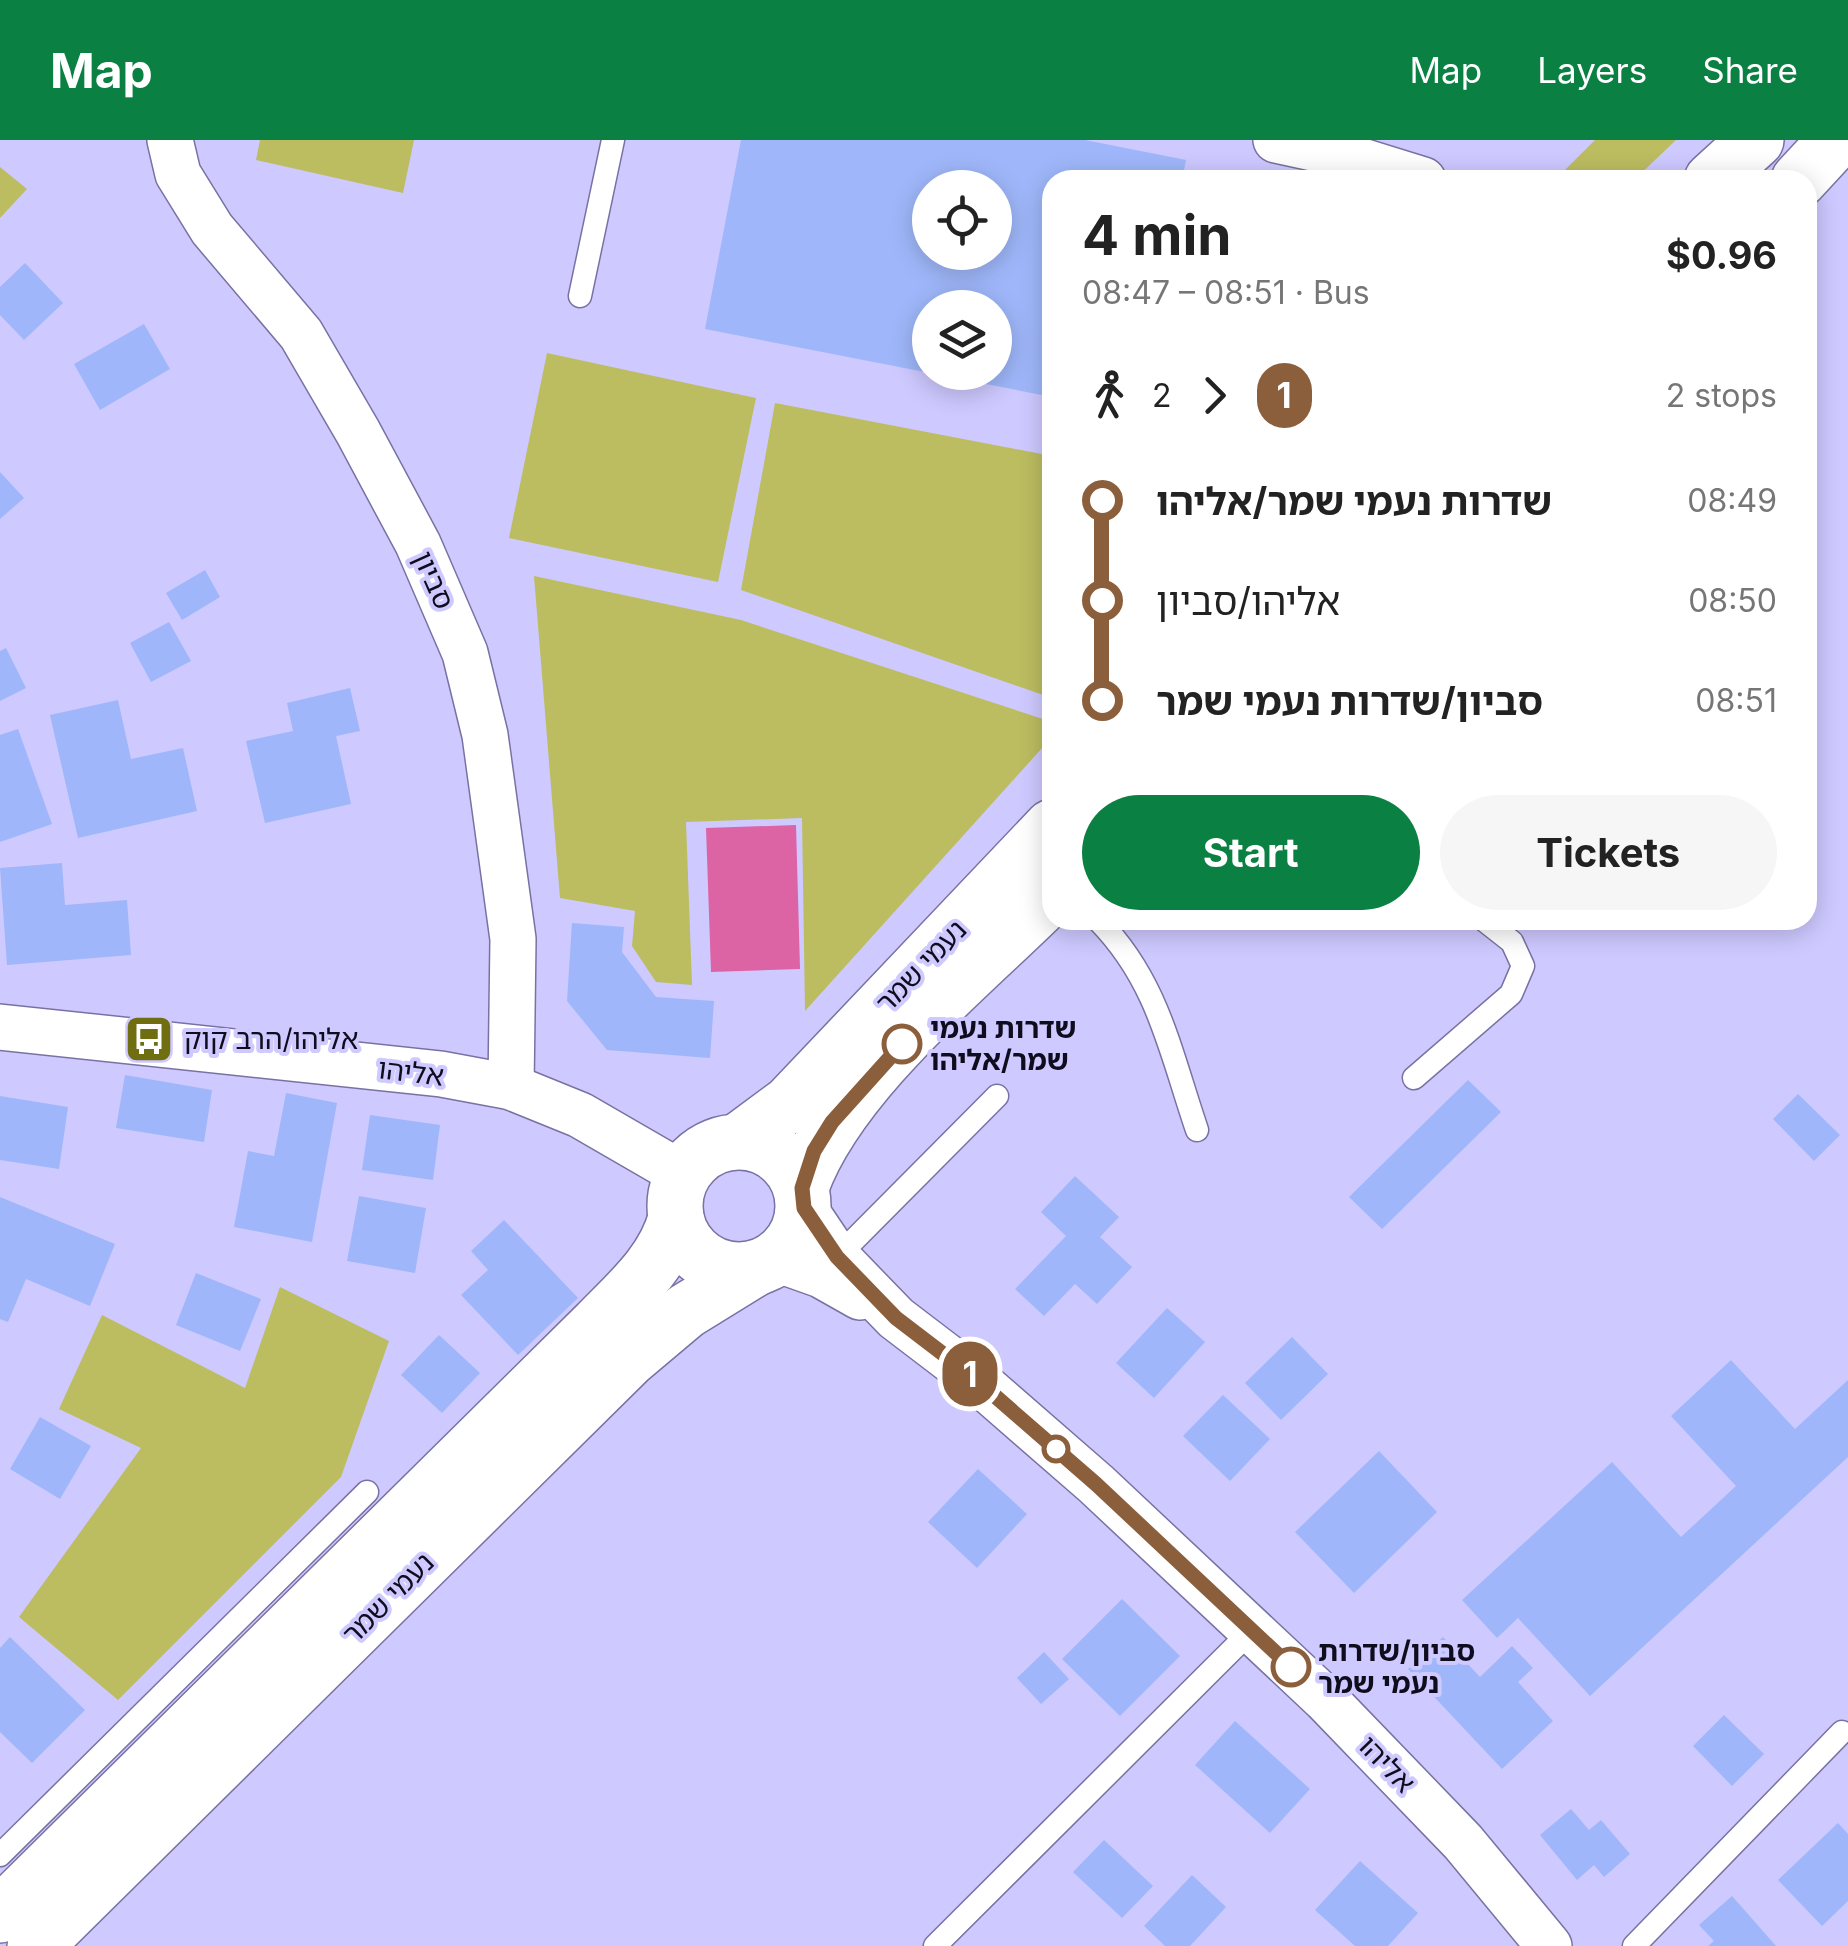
<!DOCTYPE html>
<meta charset="utf-8">
<style>
:root{--surface:#fff;--page:#f6f6f6;--text:#222;--muted:#767676;--accent:#0b8043}
body{margin:0;font-family:Inter,"Noto Sans Hebrew",sans-serif;background:var(--page);color:var(--text);height:100vh;display:flex;flex-direction:column;font-size:38px;white-space:nowrap}
*{box-sizing:border-box;margin:0}
p{font-size:32px;color:var(--muted)}
.icon{flex:none;width:55px;height:55px;fill:none;stroke:currentColor;stroke-width:2;stroke-linecap:round;stroke-linejoin:round}
.map{position:relative;flex:1;overflow:hidden}
.side{position:absolute;left:1042px;top:30px;width:775px;height:760px;display:flex;flex-direction:column;background:var(--surface);border-radius:30px;box-shadow:0 5px 25px #0003}
.side>*{flex:none}
.badge{padding:0 20px;border-radius:32px;font-size:35px;line-height:65px}
.buttons{position:absolute;left:912px;top:30px;display:grid;gap:20px}
.buttons a{display:grid;place-items:center;width:100px;height:100px;border-radius:50%;background:var(--surface);box-shadow:0 5px 25px #0003;font-size:50px}
.map>.badge{position:absolute;translate:-50% -50%;box-shadow:0 0 0 5px #fff}
.legs{display:flex;align-items:center;gap:15px;height:110px;padding:0 40px;font-size:32px}
.legs p{margin-inline-start:auto}
.overview{display:flex;align-items:center;justify-content:space-between;height:170px;padding:0 40px}
h1{font-size:55px;font-weight:700;line-height:75px}
.primary-button{display:flex;gap:20px;margin-top:auto;padding:20px 40px}
.primary-button a{flex:1;height:115px;border-radius:60px;background:var(--accent);color:#fff;font-size:40px;font-weight:700;line-height:115px;text-align:center}
.primary-button a+a{background:var(--page);color:var(--text)}
ul{padding:0 40px;list-style:none}
li{display:flex;align-items:center;gap:35px;height:100px;font-size:38px}
li i{display:grid;place-items:center;width:15px;height:100%;margin:0 12px;background:currentColor}
li i::after{content:'';width:25px;height:25px;margin:-12px;border:8px solid;border-radius:50%;background:var(--surface)}
li p{margin-inline-start:auto}
li:first-child i{background:linear-gradient(#0000 50%,currentColor 0)}
li:last-child i{background:linear-gradient(currentColor 50%,#0000 0)}
header{display:flex;align-items:center;gap:60px;box-sizing:border-box;height:140px;padding:0 50px;background:var(--accent);color:#fff}
header strong{font-size:48px}
nav{display:flex;gap:55px;margin-inline-start:auto;font-size:35px}
.map>svg:first-child{display:block}
.green{fill:#bcbd60}
.water{fill:#dd64a4}
.building{fill:#9fb7fa;fill-rule:evenodd}
.lines{fill:none;stroke-linecap:round;stroke-linejoin:round}
.lane-casing{stroke:#7872a3;stroke-width:25}
.street-casing{stroke:#7872a3;stroke-width:48}
.secondary-casing{stroke:#7872a3;stroke-width:58}
.lane{stroke:#fff;stroke-width:22}
.street{stroke:#fff;stroke-width:45}
.secondary{stroke:#fff;stroke-width:55}
.line-1-casing{stroke:#fff;stroke-width:22}
.line-1{stroke:#8b5e3c;stroke-width:15}
.stop-1-dot{fill:#fff;stroke:#8b5e3c;stroke-width:5}
.labels{text-anchor:middle;stroke-width:8;stroke-linejoin:round;paint-order:stroke}
.street-label{font-size:28px;fill:#0f0c1e;stroke:#cec9ff}
.stop-label{font-size:28px;font-weight:bold;fill:#0f0c1e;stroke:#cec9ff;text-anchor:start}
.poi-label{font-size:28px;fill:#0f0c1e;stroke:#cec9ff;text-anchor:start}
</style>
<header>
<strong>Map</strong>
<nav><a>Map</a><a>Layers</a><a>Share</a></nav>
</header>
<div class="map">
<svg width="1848" height="1806" viewBox="0 0 1848 1806">
<rect width="100%" height="100%" fill="#cec9ff"/>
<g class="green">
<path d="M260 0H414L403 53 256 20Z"/>
<path d="M1595 0H1676L1634 40H1555Z"/>
<path d="M0 27 27 49 0 78Z"/>
<path d="M547 213 756 258 718 442 509 398Z"/>
<path d="M775 263 1052 316V558L741 450Z"/>
<path d="M534 436 741 480 1052 582V597L805 871 802 678 686 682 692 845 656 842 632 806 635 771 560 758Z"/>
<path d="M280 1147 389 1201 341 1337 118 1560 19 1477 141 1308 59 1269 102 1175 245 1248Z"/>
</g>
<path class="water" d="M796 685 800 829 711 832 706 688Z"/>
<g class="building">
<path d="M741 0H1085L1186 20 1182 40H1052V257L935 234 995 232V168H930V233L705 189ZM930 48H995V112H930Z"/>
<path d="M25 123 63 163 24 200 0 175V147Z"/>
<path d="M144 184 170 229 100 270 74 224Z"/>
<path d="M0 332 24 358 0 379Z"/>
<path d="M205 430 220 457 182 480 166 453Z"/>
<path d="M169 482 191 521 151 542 130 503Z"/>
<path d="M6 508 26 548 0 561V511Z"/>
<path d="M350 548 360 591 336 596 351 664 265 683 246 601 293 591 287 563Z"/>
<path d="M118 560 131 619 183 608 197 671 78 698 50 575Z"/>
<path d="M18 589 52 684 0 702V595Z"/>
<path d="M62 723 65 765 127 760 131 815 7 825 0 728Z"/>
<path d="M572 783 624 787 622 812 656 857 714 861 710 918 607 910 567 861Z"/>
<path d="M125 935 212 950 204 1002 116 988Z"/>
<path d="M1468 940 1501 972 1382 1089 1349 1057Z"/>
<path d="M286 953 337 963 312 1102 234 1087 248 1011 274 1016Z"/>
<path d="M1798 954 1840 995 1814 1021 1773 979Z"/>
<path d="M0 956 68 967 59 1029 0 1020Z"/>
<path d="M370 975 440 985 433 1040 362 1030Z"/>
<path d="M1075 1036 1119 1077 1100 1097 1132 1127 1097 1164 1075 1144 1044 1176 1015 1149 1066 1096 1041 1072Z"/>
<path d="M359 1056 426 1068 415 1133 347 1121Z"/>
<path d="M0 1057 115 1104 90 1166 26 1139 8 1182 0 1179Z"/>
<path d="M504 1080 578 1158 518 1215 461 1155 488 1130 471 1111Z"/>
<path d="M196 1133 261 1159 240 1211 176 1185Z"/>
<path d="M1167 1168 1205 1202 1154 1258 1116 1223Z"/>
<path d="M439 1195 480 1233 442 1273 401 1235Z"/>
<path d="M1292 1197 1328 1234 1281 1280 1245 1243Z"/>
<path d="M1731 1220 1795 1289 1848 1240V1317L1590 1556 1518 1478 1497 1498 1462 1460 1612 1322 1681 1397 1736 1346 1671 1276Z"/>
<path d="M1223 1255 1270 1299 1230 1341 1183 1296Z"/>
<path d="M40 1277 91 1306 60 1359 10 1329Z"/>
<path d="M1379 1311 1437 1372 1354 1453 1295 1392Z"/>
<path d="M978 1329 1027 1374 977 1428 928 1382Z"/>
<path d="M1122 1459 1180 1516 1120 1576 1062 1519Z"/>
<path d="M10 1497 85 1570 32 1623 0 1592V1508Z"/>
<path d="M1443 1497 1480 1537 1512 1506 1533 1528 1518 1542 1553 1581 1502 1629 1408 1529Z"/>
<path d="M1044 1512 1069 1539 1041 1564 1017 1538Z"/>
<path d="M1724 1575 1764 1614 1732 1646 1693 1606Z"/>
<path d="M1235 1581 1310 1649 1270 1693 1195 1625Z"/>
<path d="M1571 1669 1589 1690 1601 1680 1630 1714 1604 1737 1594 1725 1577 1740 1540 1695Z"/>
<path d="M1838 1683 1848 1694V1761L1822 1786 1778 1740Z"/>
<path d="M1104 1700 1153 1746 1122 1778 1073 1732Z"/>
<path d="M1360 1721 1418 1773 1388 1806H1355L1315 1770Z"/>
<path d="M1192 1735 1226 1767 1190 1806H1165L1144 1786Z"/>
<path d="M1732 1756 1776 1806H1708L1714 1801 1699 1785Z"/>
</g>
<g class="lines">
<g class="lane-casing">
<g id="lane">
<path d="M580 156 613 0"/>
<path d="M1098 780C1158 841 1170 911 1197 990"/>
<path d="M1414 938 1511 854 1523 826 1512 802 1484 780"/>
<path d="M837 1117 997 956"/>
<path d="M0 1715 367 1352"/>
<path d="M935 1806 1252 1490"/>
<path d="M1634 1806 1842 1592"/>
</g>
</g>
<g class="street-casing">
<g id="street">
<path d="M170 0 178 34 212 89 301 194 358 292 418 404 465 513 485 595 513 799 511 947"/>
<path d="M1276 0 1336 13 1423 40"/>
<path d="M0 887 441 934 511 947 580 975 682 1034"/>
<path d="M804 1068 837 1117 896 1178 972 1236 1096 1344 1325 1559 1463 1702 1549 1806"/>
<path d="M776 1119 821 1135 860 1157"/>
</g>
</g>
<g class="secondary-casing">
<g id="secondary">
<path d="M1712 40 1756 0"/>
<path d="M1799 40 1836 0"/>
<path d="M740 1000 790 963 1052 687"/>
<circle cx="739" cy="1066" r="64"/>
<path d="M801 1047C838 942 972 835 1052 755"/>
<path d="M0 1775 597 1185C628 1153 664 1123 676 1078"/>
<path d="M35 1806 629 1219 686 1171 756 1128"/>
</g>
</g>
<use href="#lane" class="lane"/>
<use href="#street" class="street"/>
<use href="#secondary" class="secondary"/>
</g>
<g class="lines">
<g class="line-1-casing">
<path id="line-1" d="M902 904 832 982 814 1011 802 1048 804 1068 837 1117 896 1178 972 1236 1096 1344 1291 1527"/>
</g>
<use href="#line-1" class="line-1"/>
</g>
<defs>
<g id="bus-square" transform="scale(2.5)"><rect x="-9" y="-9" width="18" height="18" rx="4" fill="#6f6f12" stroke="#cec9ff"/><path d="M-5-6H5V4H4V6H2V4H-2V6H-4V4H-5ZM-3.5-4V0h7V-4ZM-3.5 1.2v1.5H-2V1.2ZM2 1.2v1.5H3.5V1.2Z" fill="#fff"/></g>
</defs>
<g fill-rule="evenodd">
<use href="#bus-square" x="149" y="899"/>
</g>
<g class="stop-1-dot">
<circle cx="902" cy="904" r="18"/>
<circle cx="1056" cy="1309" r="12"/>
<circle cx="1291" cy="1527" r="18"/>
</g>
<g class="labels">
<g class="street-label">
<text transform="translate(434 440) rotate(66)" y="10">סביון</text>
<text transform="translate(921 826) rotate(-46)" y="10">נעמי שמר</text>
<text transform="translate(411 932) rotate(7)" y="10">אליהו</text>
<text transform="translate(388 1458) rotate(-45)" y="10">נעמי שמר</text>
<text transform="translate(1387 1624) rotate(46)" y="10">אליהו</text>
</g>
<g class="stop-label">
<text x="930" y="898">שדרות נעמי<tspan x="930" dy="32">שמר/אליהו</tspan></text>
<text x="1318" y="1521">סביון/שדרות<tspan x="1318" dy="32">נעמי שמר</tspan></text>
</g>
<g class="poi-label">
<text x="184" y="909">אליהו/הרב קוק</text>
</g>
</g>
</svg>
<div class="buttons">
<a><svg class="icon" aria-label="locate" viewBox="0 0 24 24"><circle cx="12" cy="12" r="6"/><path d="M12 2v4M12 18v4M2 12h4M18 12h4"/></svg></a>
<a><svg class="icon" aria-label="layers" viewBox="0 0 24 24"><path d="M12 4l9 5-9 5-9-5zM3 14l9 5 9-5"/></svg></a>
</div>
<b class="badge" style="left:970px;top:1234px;background:#8b5e3c;color:#fff">1</b>
<section class="side">
<div class="overview"><div><h1>4 min</h1><p>08:47 – 08:51 · Bus</p></div><b>$0.96</b></div>
<div class="legs"><svg class="icon" aria-label="walk" viewBox="0 0 24 24"><circle cx="13" cy="4" r="2"/><path d="M13 8l-2 6 4 7M11 14l-3 7M7 12l3-4h3l4 4"/></svg>2<svg class="icon" aria-label="forward" viewBox="0 0 24 24"><path d="M9 5l7 7-7 7"/></svg><b class="badge" style="background:#8b5e3c;color:#fff">1</b><p>2 stops</p></div>
<ul>
<li><i style="color:#8b5e3c"></i><b>שדרות נעמי שמר/אליהו</b><p>08:49</p></li>
<li><i style="color:#8b5e3c"></i><span>אליהו/סביון</span><p>08:50</p></li>
<li><i style="color:#8b5e3c"></i><b>סביון/שדרות נעמי שמר</b><p>08:51</p></li>
</ul>
<div class="primary-button"><a>Start</a><a>Tickets</a></div>
</section>
</div>
